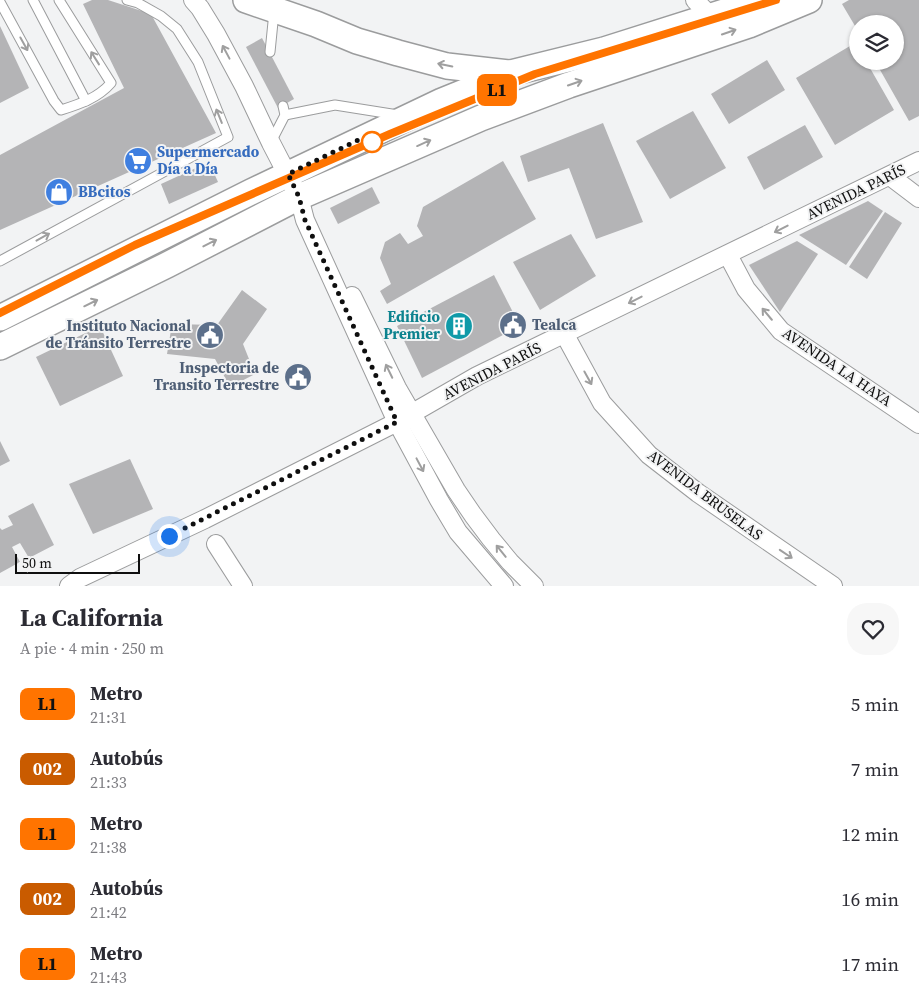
<!DOCTYPE html>
<html lang="es">
<meta charset="utf-8">
<style>
:root{--surface:#fff;--page:#f7f7f7;--text:#2b2b33;--muted:#7c7c81}
body{margin:0;font-family:"Source Serif 4",serif;background:var(--page);color:var(--text);height:100vh;display:flex;flex-direction:column;font-size:19px;white-space:nowrap}
*{box-sizing:border-box;margin:0}
p{font-size:16px;color:var(--muted)}
.icon{flex:none;width:28px;height:28px;fill:none;stroke:currentColor;stroke-width:2;stroke-linecap:round;stroke-linejoin:round}
.map{position:relative;height:586px;overflow:hidden}
.drawer{display:flex;flex-direction:column;background:var(--surface);flex:1}
.drawer>*{flex:none}
.badge{padding:0 10px;border-radius:8px;font-size:18px;line-height:32px}
.fabs{position:absolute;left:849px;top:15px;display:grid;gap:10px}
.fabs a{display:grid;place-items:center;width:55px;height:55px;border-radius:50%;background:var(--surface);box-shadow:0 1px 4px #0004;font-size:25px}
.scale{position:absolute;left:15px;bottom:12px;width:125px;box-sizing:border-box;padding-left:5px;border:2px solid #0f0f0f;border-top:0;font-size:14px;line-height:18px;white-space:nowrap;color:#0f0f0f;-webkit-text-stroke:4px #f2f3f4;paint-order:stroke}
.you{position:absolute;width:25px;height:25px;margin:-12px;border:4px solid #fff;border-radius:50%;background:#1a73e8;box-shadow:0 0 0 8px #1a73e833}
.map>.badge{position:absolute;translate:-50% -50%;box-shadow:0 0 0 2px #fff}
.round{display:grid;place-items:center;flex:none;width:52px;height:52px;border-radius:20px;background:var(--page)}
.summary{display:flex;align-items:center;justify-content:space-between;height:85px;padding:0 20px}
h1{font-size:24px;font-weight:700;line-height:38px}
ul{padding:0;list-style:none}
li{display:flex;align-items:center;gap:15px;height:65px;padding:0 20px}
li div{flex:1}
li b{display:block;font-size:19px}
li em{font-style:normal}
li .badge{min-width:55px;font-weight:700;text-align:center}
.map>svg:first-child{display:block}
.building{fill:#b4b4b6}
.lines{fill:none;stroke-linecap:round;stroke-linejoin:round}
.lane-casing{stroke:#9b9c9d;stroke-width:11}
.street-casing{stroke:#9b9c9d;stroke-width:20}
.secondary-casing{stroke:#9b9c9d;stroke-width:28}
.lane{stroke:#fff;stroke-width:9}
.street{stroke:#fff;stroke-width:18}
.secondary{stroke:#fff;stroke-width:25}
.oneway{stroke:#9f9f9f}
.line-casing{stroke:#fff;stroke-width:11}
.line{stroke:#ff7400;stroke-width:8}
.walk{stroke:#0f0f0f;stroke-width:5;stroke-dasharray:0 9}
.stop-dot{fill:#fff;stroke:#ff7400;stroke-width:2.5}
.labels{text-anchor:middle;stroke-width:4;stroke-linejoin:round;paint-order:stroke}
.shop-label{font-size:15px;font-weight:bold;fill:#366cbe;stroke:#f2f3f4;text-anchor:start}
.street-label{font-size:15px;fill:#0f0f0f;stroke:#f2f3f4}
.culture-label{font-size:15px;font-weight:bold;fill:#0d838f;stroke:#f2f3f4;text-anchor:end}
.service-label{font-size:15px;font-weight:bold;fill:#4e5e75;stroke:#f2f3f4;text-anchor:end}
</style>
<div class="map">
<svg width="919" height="586" viewBox="0 0 919 586">
<rect width="100%" height="100%" fill="#f2f3f4"/>
<g class="building">
<path d="M92 0H108L151 14 216 133 0 230V155L124 88 83 4Z"/>
<path d="M849 0H919V116L909 121 875 61H895V24H858V31L842 4Z"/>
<path d="M0 26 29 88 0 103Z"/>
<path d="M262 38 294 99 278 108 246 47Z"/>
<path d="M855 43 858 47V61H866L894 110 835 145 796 78Z"/>
<path d="M767 60 785 90 729 124 711 94Z"/>
<path d="M693 111 726 168 670 199 636 141Z"/>
<path d="M603 123 643 222 596 239 569 168 528 182 520 156Z"/>
<path d="M805 125 823 157 764 190 747 157Z"/>
<path d="M503 161 536 219 387 304 380 291 391 284 380 258 385 242 400 233 408 244 423 236 417 226 423 207Z"/>
<path d="M209 162 218 182 169 204 161 184Z"/>
<path d="M372 187 380 203 338 224 330 208Z"/>
<path d="M868 201 883 211 846 265 799 235Z"/>
<path d="M885 212 902 223 867 279 849 267Z"/>
<path d="M571 234 596 276 540 310 513 262Z"/>
<path d="M797 241 818 254 780 312 749 265Z"/>
<path d="M494 275 520 326 422 378 397 326Z"/>
<path d="M242 290 267 309 243 344 255 374 230 387 215 359 167 354 172 324 217 325Z"/>
<path d="M100 326 123 376 60 406 36 357Z"/>
<path d="M0 441 10 461 0 466Z"/>
<path d="M130 459 153 509 93 534 69 484Z"/>
<path d="M33 503 54 545 29 558 20 543 12 547 20 562 0 573V528L2 530 13 525 8 516Z"/>
</g>
<g class="lines">
<g class="lane-casing">
<g id="lane">
<path d="M33 0 86 101"/>
<path d="M0 2 54 101 61 110C80 104 98 98 111 83L59 0"/>
<path d="M270 52 274 12"/>
<path d="M285 115 335 105 398 115"/>
<path d="M271 142 285 115 283 106"/>
<path d="M0 261 228 137 198 62 177 29 161 16 138 3 127 0"/>
</g>
</g>
<g class="street-casing">
<g id="street">
<path d="M193 0 200 8 216 34 244 86 271 143 299 197 305 220 397 422 439 500 458 532 504 586"/>
<path d="M695 0 710 16"/>
<path d="M890 176 919 198"/>
<path d="M728 255 746 289 781 331 919 424"/>
<path d="M352 296 397 388 456 490 473 515 491 539 510 562 534 586"/>
<path d="M565 335 602 403 649 455 698 493 833 586"/>
<path d="M216 544 243 586"/>
<path d="M69 586 80 578 205 519 397 422 477 376 919 161"/>
</g>
</g>
<g class="secondary-casing">
<g id="secondary">
<path d="M246 0 316 24 357 41 398 53 447 66 509 73"/>
<path d="M0 318 251 192 442 101 511 73 604 50 743 6 757 0"/>
<path d="M0 347 167 265 299 197 481 118 569 85 749 25 809 0"/>
</g>
</g>
<use href="#lane" class="lane"/>
<use href="#street" class="street"/>
<use href="#secondary" class="secondary"/>
</g>
<defs><path id="oneway-shaft" d="M-6 0H5M1.5-3L5.5 0L1.5 3" fill="none" stroke-width="1.6" stroke-linecap="round" stroke-linejoin="round" transform="scale(1.25)"/></defs>
<g class="oneway">
<use href="#oneway-shaft" transform="translate(729 32) rotate(-19)"/>
<use href="#oneway-shaft" transform="translate(24 44) rotate(61)"/>
<use href="#oneway-shaft" transform="translate(226 52) rotate(-118)"/>
<use href="#oneway-shaft" transform="translate(95 58) rotate(-122)"/>
<use href="#oneway-shaft" transform="translate(445 65) rotate(-168)"/>
<use href="#oneway-shaft" transform="translate(575 83) rotate(-19)"/>
<use href="#oneway-shaft" transform="translate(219 116) rotate(-112)"/>
<use href="#oneway-shaft" transform="translate(424 143) rotate(-24)"/>
<use href="#oneway-shaft" transform="translate(781 229) rotate(153)"/>
<use href="#oneway-shaft" transform="translate(43 237) rotate(-29)"/>
<use href="#oneway-shaft" transform="translate(210 243) rotate(-27)"/>
<use href="#oneway-shaft" transform="translate(635 300) rotate(153)"/>
<use href="#oneway-shaft" transform="translate(91 303) rotate(-26)"/>
<use href="#oneway-shaft" transform="translate(767 314) rotate(-130)"/>
<use href="#oneway-shaft" transform="translate(389 371) rotate(-116)"/>
<use href="#oneway-shaft" transform="translate(588 378) rotate(61)"/>
<use href="#oneway-shaft" transform="translate(420 465) rotate(62)"/>
<use href="#oneway-shaft" transform="translate(501 551) rotate(-129)"/>
<use href="#oneway-shaft" transform="translate(786 554) rotate(34)"/>
</g>
<g class="lines">
<g class="line-casing">
<path id="line" d="M0 313 135 245 390 134 535 74 776 0"/>
</g>
<use href="#line" class="line"/>
<path class="walk" d="M169 536 397 422 305 220 299 197 288 174 373 133 372 142"/>
</g>
<defs>
<g id="supermarket-disc" transform="scale(1.4375)"><circle r="9.5" fill="#3f7fe0" stroke="#f2f3f4"/><path d="M-6-5.5h2.5l.6 2H6L4.5 2H-2.5L-4.4-4H-6ZM-1.5 3.2a1.3 1.3 0 1 0 .1 0ZM3 3.2a1.3 1.3 0 1 0 .1 0Z" fill="#fff"/></g>
<g id="shop-disc" transform="scale(1.4375)"><circle r="9.5" fill="#3f7fe0" stroke="#f2f3f4"/><path d="M-5-2.5h2.3a2.7 3.5 0 0 1 5.4 0H5L5.5 6h-11ZM-1.5-2.5h3a1.5 2.3 0 0 0-3 0Z" fill="#fff"/></g>
<g id="civic-disc" transform="scale(1.4375)"><circle r="9.5" fill="#5c6f8a" stroke="#f2f3f4"/><path d="M-.6-6.5H3V-4.5H.6V-3L4-1V1h2V6H-6V1h2V-1L-.6-3ZM-1.2 2.5V6h2.4V2.5Z" fill="#fff"/></g>
<g id="building-disc" transform="scale(1.4375)"><circle r="9.5" fill="#0f9aa8" stroke="#f2f3f4"/><path d="M-4-6H4V6H1V3H-1V6H-4ZM-2.5-4.3h1.7v1.8h-1.7ZM.8-4.3h1.7v1.8H.8ZM-2.5-1h1.7V.8h-1.7ZM.8-1h1.7V.8H.8Z" fill="#fff"/></g>
</defs>
<g fill-rule="evenodd">
<use href="#supermarket-disc" x="138" y="161"/>
<use href="#shop-disc" x="59" y="192"/>
<use href="#civic-disc" x="513" y="325"/>
<use href="#building-disc" x="459" y="326"/>
<use href="#civic-disc" x="210" y="335"/>
<use href="#civic-disc" x="298" y="377"/>
</g>
<circle class="stop-dot" cx="372" cy="142" r="10"/>
<g class="labels">
<g class="shop-label">
<text x="157" y="157">Supermercado<tspan x="157" dy="17">Día a Día</tspan></text>
<text x="78" y="197">BBcitos</text>
</g>
<g class="street-label">
<text transform="translate(856 192) rotate(-26)" y="5">AVENIDA PARÍS</text>
<text transform="translate(837 367) rotate(34)" y="5">AVENIDA LA HAYA</text>
<text transform="translate(492 371) rotate(-27)" y="5">AVENIDA PARÍS</text>
<text transform="translate(705 495) rotate(37)" y="5">AVENIDA BRUSELAS</text>
</g>
<g class="culture-label">
<text x="440" y="322">Edificio<tspan x="440" dy="17">Premier</tspan></text>
</g>
<g class="service-label">
<text x="532" y="330" text-anchor="start">Tealca</text>
<text x="191" y="331">Instituto Nacional<tspan x="191" dy="17">de Tránsito Terrestre</tspan></text>
<text x="279" y="373">Inspectoria de<tspan x="279" dy="17">Transito Terrestre</tspan></text>
</g>
</g>
</svg>
<div class="fabs">
<a><svg class="icon" aria-label="layers" viewBox="0 0 24 24"><path d="M12 4l9 5-9 5-9-5zM3 14l9 5 9-5"/></svg></a>
</div>
<div class="scale">50 m</div>
<div class="you" style="left:169px;top:536px"></div>
<b class="badge" style="left:497px;top:90px;background:#ff7400;color:#111">L1</b>
</div>
<section class="drawer">
<div class="summary"><div><h1>La California</h1><p>A pie · 4 min · 250 m</p></div><a class="round"><svg class="icon" aria-label="heart" viewBox="0 0 24 24"><path d="M12 20l-8-8c-3-5 5-10 8-4 3-6 11-1 8 4z"/></svg></a></div>
<ul>
<li><span class="badge" style="background:#ff7400;color:#111">L1</span><div><b>Metro</b><p>21:31</p></div><em>5 min</em></li>
<li><span class="badge" style="background:#c95b00;color:#fff">002</span><div><b>Autobús</b><p>21:33</p></div><em>7 min</em></li>
<li><span class="badge" style="background:#ff7400;color:#111">L1</span><div><b>Metro</b><p>21:38</p></div><em>12 min</em></li>
<li><span class="badge" style="background:#c95b00;color:#fff">002</span><div><b>Autobús</b><p>21:42</p></div><em>16 min</em></li>
<li><span class="badge" style="background:#ff7400;color:#111">L1</span><div><b>Metro</b><p>21:43</p></div><em>17 min</em></li>
</ul>
</section>
